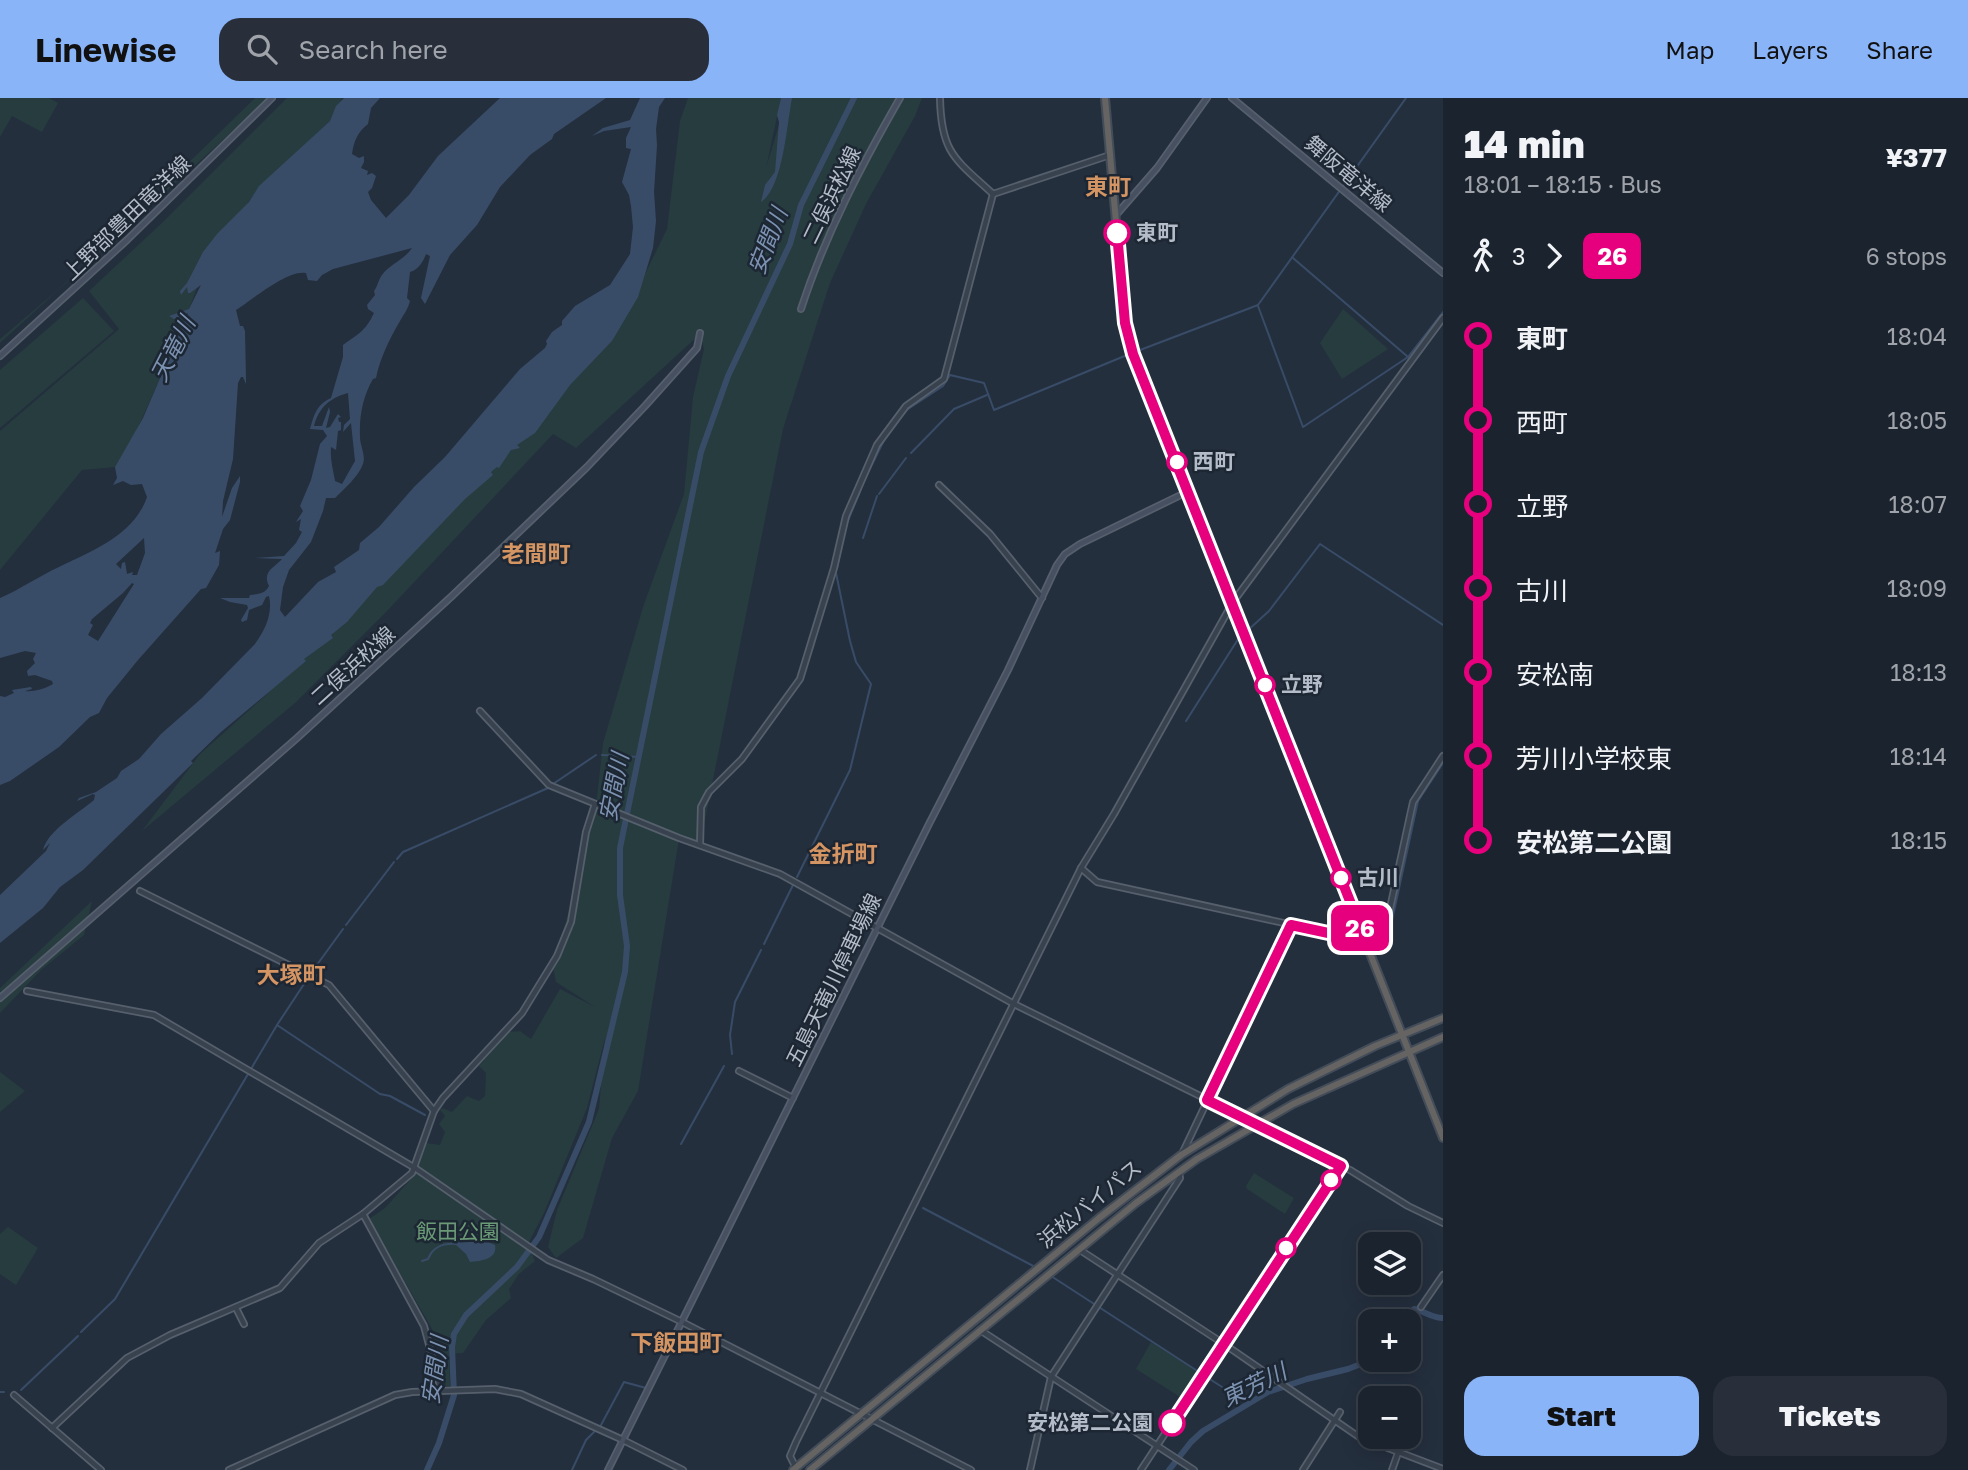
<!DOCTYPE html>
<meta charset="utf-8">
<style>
:root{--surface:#1b232e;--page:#282f3a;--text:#f1f3f6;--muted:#a0a4aa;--line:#39404a;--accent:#8ab4f8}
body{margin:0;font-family:"Golos Text","Noto Sans JP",sans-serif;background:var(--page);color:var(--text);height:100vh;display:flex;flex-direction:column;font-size:26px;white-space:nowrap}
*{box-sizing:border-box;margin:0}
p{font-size:23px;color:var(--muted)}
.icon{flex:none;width:38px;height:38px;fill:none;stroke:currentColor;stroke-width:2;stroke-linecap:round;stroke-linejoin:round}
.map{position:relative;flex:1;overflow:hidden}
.sheet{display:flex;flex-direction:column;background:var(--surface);width:525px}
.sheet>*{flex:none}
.badge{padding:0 14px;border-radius:10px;font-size:24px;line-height:46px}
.buttons{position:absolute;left:1358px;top:1134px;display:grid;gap:14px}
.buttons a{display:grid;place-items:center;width:63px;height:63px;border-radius:14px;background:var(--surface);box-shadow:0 4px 18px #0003,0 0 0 2px var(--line);font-size:35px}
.map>.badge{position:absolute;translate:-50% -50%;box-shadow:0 0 0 4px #fff}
.legs{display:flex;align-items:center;gap:10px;height:77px;padding:0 21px;font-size:23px}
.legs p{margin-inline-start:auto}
.overview{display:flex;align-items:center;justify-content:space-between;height:119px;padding:0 21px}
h1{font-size:38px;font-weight:800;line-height:52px}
.cta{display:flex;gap:14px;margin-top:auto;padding:14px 21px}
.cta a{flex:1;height:80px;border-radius:21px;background:var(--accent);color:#111;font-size:28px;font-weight:800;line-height:80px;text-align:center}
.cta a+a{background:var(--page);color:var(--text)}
ul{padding:0 21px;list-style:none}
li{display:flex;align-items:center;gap:24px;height:84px;font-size:26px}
li i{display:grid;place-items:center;width:10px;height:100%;margin:0 9px;background:currentColor}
li i::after{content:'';width:18px;height:18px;margin:-9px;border:5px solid;border-radius:50%;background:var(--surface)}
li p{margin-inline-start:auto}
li:first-child i{background:linear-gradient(#0000 50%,currentColor 0)}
li:last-child i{background:linear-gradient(currentColor 50%,#0000 0)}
header{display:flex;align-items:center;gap:42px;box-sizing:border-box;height:98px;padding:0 35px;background:var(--accent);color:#111}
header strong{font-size:33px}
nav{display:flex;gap:38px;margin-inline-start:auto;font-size:24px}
.search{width:490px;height:63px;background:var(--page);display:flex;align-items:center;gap:18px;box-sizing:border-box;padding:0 24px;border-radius:21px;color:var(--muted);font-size:26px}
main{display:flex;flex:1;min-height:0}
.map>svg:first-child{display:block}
.green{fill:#263c3f}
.water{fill:#394c67;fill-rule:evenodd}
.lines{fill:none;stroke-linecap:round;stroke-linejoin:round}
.stream{stroke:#394c67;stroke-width:2}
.river{stroke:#394c67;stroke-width:6}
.tertiary-casing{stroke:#565f6c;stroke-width:8}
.secondary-casing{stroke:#565f6c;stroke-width:8}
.trunk-casing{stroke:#434c59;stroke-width:10}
.tertiary{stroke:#38414e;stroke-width:4.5}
.secondary{stroke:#465061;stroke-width:4.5}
.trunk{stroke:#656462;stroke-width:6}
.line-1-casing{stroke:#fff;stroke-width:16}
.line-1{stroke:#e6007e;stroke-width:10}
.stop-1-dot{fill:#fff;stroke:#e6007e;stroke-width:3.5}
.labels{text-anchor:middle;stroke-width:5;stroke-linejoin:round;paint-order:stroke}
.street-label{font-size:21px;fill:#b4bcc9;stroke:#1d2633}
.stop-label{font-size:21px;font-weight:bold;fill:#b4bcc9;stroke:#1d2633;text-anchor:start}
.park-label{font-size:21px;fill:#6b9a76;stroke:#1d2633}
.neighbourhood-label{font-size:23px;font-weight:bold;fill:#d59563;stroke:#1d2633}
.water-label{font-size:23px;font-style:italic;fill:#7c92b1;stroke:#1d2633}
</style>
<header>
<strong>Linewise</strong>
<div class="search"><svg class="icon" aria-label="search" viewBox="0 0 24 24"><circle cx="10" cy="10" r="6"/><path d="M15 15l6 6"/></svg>Search here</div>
<nav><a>Map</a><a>Layers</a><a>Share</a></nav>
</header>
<main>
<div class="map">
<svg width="1443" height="1372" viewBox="0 0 1443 1372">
<rect width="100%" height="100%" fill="#242f3e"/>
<g class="green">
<path d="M0 0H49L58 5 42 34 12 18 0 39Z"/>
<path d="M255 0H269L0 245V241L59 191Z"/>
<path d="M287 0H342L330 23 258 91 245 109 209 147 198 187 180 236 136 334 115 369 82 372 0 472V333L119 231 89 193 163 124Z"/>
<path d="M688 0H781L766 70 787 0H922L915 18 866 106 830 185 783 331 700 747 679 741 638 993 612 1040 583 1140 556 1160 548 1149 557 1112 599 1011 605 940 587 1010 544 1115 528 1146 535 1163 519 1176 509 1191 511 1200 486 1222 463 1255 449 1256 450 1288H446L432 1231 369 1121 385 1110 420 1071 418 1070 425 1045 440 1047 445 1034 439 1026 445 1018 440 1012 442 1010 452 1014 467 998 479 1003 485 998 486 975 479 968 508 934 520 933 531 941 560 891 595 909 556 884 553 869 587 748 597 699 603 645 643 509 684 396 693 299 704 251 700 236 576 350 553 336 389 511 295 605 142 733 200 656 265 598 612 243 667 131 680 23Z"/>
<path d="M83 200 114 233 0 330V272Z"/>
<path d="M1343 211 1388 251 1342 281 1320 245Z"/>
<path d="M92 803 84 837 41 872 0 915V890Z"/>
<path d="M0 974 25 993 0 1014Z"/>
<path d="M1254 1075 1294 1100 1285 1116 1247 1091 1246 1088Z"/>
<path d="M8 1129 38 1150 16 1187 0 1176V1136Z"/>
<path d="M1151 1244 1201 1276 1185 1302 1136 1271Z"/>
</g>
<g class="water">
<path d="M344 0H380L371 10 368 26C358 34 354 42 352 56L359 60 364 58V64L361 70 368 73 367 77 372 75 376 78 372 90 368 94 371 102 386 120 409 97 438 58 500 0H606L554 36 552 41 530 57 500 89 477 127 450 157 425 206 421 200 430 158 426 156C423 164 418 172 410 174L407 200 410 203C408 211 404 216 400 223 390 240 380 260 376 280L373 281C363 298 359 318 360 339 360 348 366 357 363 366 358 379 345 390 335 400H326L323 413 311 444 289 472 283 489 280 512 285 519 318 484 336 474 334 469 359 452 360 445 379 429 414 389 445 359 520 271 545 250 547 246 546 243 552 234 562 227V223L575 208 610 187 630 156 633 129 631 108 629 97 622 84 631 51 626 50V40L631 29 604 33 592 38 603 30 630 22 640 0H665L659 9 656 31 657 47 654 94 656 123 653 150 638 199 612 243 570 287 535 335 517 347 520 350 511 352 499 370 497 369 491 374 493 377 465 401 383 487 377 489 347 524 331 537 333 540 304 561 306 563 221 634 191 663 193 665 83 772 60 789 43 810 0 845V797L46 753 50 745 43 752C48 732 79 715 94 702L95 697 93 696 77 703 79 700 96 694 117 680 121 673 139 661 161 636 202 600 255 546C265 532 273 516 269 498L266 499 262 507 249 512 247 522 242 524 241 522 248 510 247 507 230 504 220 500H249L250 497C258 496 265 496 269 488 262 473 274 470 282 461L255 460 284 458 296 445 302 434 299 432 301 421 296 424 303 413 300 408 311 382 320 346 327 338 323 332 310 331C314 317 317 306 331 300L343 259V247C358 236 365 234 374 215L368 211 367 207 375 197 374 193C378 188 378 182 382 177 390 166 404 162 412 150L333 171 322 177 317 183 308 182 306 175C288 171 252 202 236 212L240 228H243L245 233 246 282V286L243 279H241L238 285 233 361 223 403 222 419 232 390 240 378V384L230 422 223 431 215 455 220 453 219 467 206 490 201 491 138 562 107 600 99 615 90 619 59 649 10 683 0 687V598L5 599 14 595 12 592 31 589 32 591 25 593C33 594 45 591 53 586L52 583 35 577 28 578 27 573 35 565 33 561 36 555 25 553 0 560V500C21 491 39 478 59 469 92 453 134 437 147 399L142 386 131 387 123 383 113 387 117 380 115 369 143 320 188 215 174 221 169 218 189 211 201 187 190 195H188L187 189 181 197 180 193 187 185 203 154 217 136 249 104 259 88 330 23 336 8ZM348 295 350 321 344 327 343 334 351 325 355 363 342 386 335 383C333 371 330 362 331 349L336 352 338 333 341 332V324H339L338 320 341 319 338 316 330 329 326 330 330 314 329 309 322 328H314C319 309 330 300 348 295ZM144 440 145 455 137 477H132L133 474 127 476 125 464 122 465 121 471 116 466ZM132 485 134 486 98 543 88 537 93 527 90 525 92 521 123 495Z"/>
<path d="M781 0H792C787 25 783 90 761 104L765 87 775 74 779 24 777 17Z"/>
<path d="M459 1142H483L495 1147C498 1161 481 1163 470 1164L466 1156 456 1147Z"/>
</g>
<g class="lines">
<g class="stream">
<path d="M1293 160 1408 259"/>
<path d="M1258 208 1303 329 1408 259 1443 214"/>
<path d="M905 313 943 288 950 277 984 285 994 312 1127 257 1258 207 1406 0"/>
<path d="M890 333 896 326"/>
<path d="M911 355 954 311 987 297"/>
<path d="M862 387 886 338"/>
<path d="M879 396 906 360"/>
<path d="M847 425 861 391"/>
<path d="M863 440 877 398"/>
<path d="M837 470 845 430"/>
<path d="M1247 533 1269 513 1320 446 1443 527"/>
<path d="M1186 623 1242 535"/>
<path d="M602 657 640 659"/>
<path d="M553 686 596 657"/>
<path d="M397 761 403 754 548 690"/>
<path d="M797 779 850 672 871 586 856 564 850 543 836 475"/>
<path d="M346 827 394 764"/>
<path d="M1373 842 1379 839 1391 827 1418 703 1443 665"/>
<path d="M764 846 793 787"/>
<path d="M311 875 343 831"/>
<path d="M277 927 380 996 390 998 425 1017"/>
<path d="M732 956 730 937 735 904 761 852"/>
<path d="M681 1046 724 968"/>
<path d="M923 1110 1037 1170"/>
<path d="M422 1163 428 1161C433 1149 442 1145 456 1146"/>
<path d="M1051 1178 1239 1300"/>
<path d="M81 1234 115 1201 277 927 308 880"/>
<path d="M21 1292 78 1238"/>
<path d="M0 1294H4"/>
<path d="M1245 1302 1250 1305"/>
<path d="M572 1372 586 1342 601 1327 624 1284 646 1290"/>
</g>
<g class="river">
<path d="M1407 1223 1414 1211C1424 1213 1432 1220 1443 1220"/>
<path d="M427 1372 439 1345 454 1297 452 1249 454 1236 466 1217 517 1169 539 1139 589 1024 625 874 627 848 620 797V750L701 354 728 278 790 146 801 107 854 0"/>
<path d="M1169 1372 1191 1344 1203 1333 1268 1294 1307 1281 1348 1271 1371 1262"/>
</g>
<g class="tertiary-casing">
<g id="tertiary">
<path d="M940 0C941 55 955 61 993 96"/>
<path d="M993 96 1110 57"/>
<path d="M939 387 990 436 1042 500"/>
<path d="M480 613 549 687 679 740 780 776 1014 906 1350 1072 1408 1108 1443 1125"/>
<path d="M700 747 701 709 709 694 742 661 800 581 834 470 846 418 877 347 906 308 944 281 993 96"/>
<path d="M1081 770 1097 784 1361 842C1371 839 1381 834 1387 824L1413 704 1443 658"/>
<path d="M140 793 329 887 434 1013"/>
<path d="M27 893 154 917 415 1070 548 1162 593 1181 682 1224 971 1372"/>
<path d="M739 973 793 1000"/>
<path d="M1182 1056 1291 827"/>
<path d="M363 1116 424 1228 441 1292"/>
<path d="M1080 1152 1224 1246 1359 1339 1443 1371"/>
<path d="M1421 1209 1443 1177"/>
<path d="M236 1210 244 1226"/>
<path d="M980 1232 1194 1372"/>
<path d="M14 1297 101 1372"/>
<path d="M52 1330 127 1260 170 1237 280 1190 319 1145 363 1116 412 1075 434 1013 443 1000 522 915 557 858 571 824 586 734 595 706"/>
<path d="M796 1370 790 1358 796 1344 1081 770 1114 716 1233 504 1443 220"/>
<path d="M229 1372 395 1297 412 1294 495 1291 521 1296 623 1342 683 1372"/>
<path d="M1030 1372 1051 1279 1180 1080 1179 1075"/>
<path d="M1141 1372 1341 1068"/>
<path d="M1303 1372 1340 1314"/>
<path d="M1392 1372 1398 1355"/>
</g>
</g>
<g class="secondary-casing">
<g id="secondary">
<path d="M1232 0 1443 175"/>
<path d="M1116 117 1157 70 1207 0"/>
<path d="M801 211C825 137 861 68 900 0"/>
<path d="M0 258 127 142 272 0"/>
<path d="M0 900 297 640 452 498 587 369 645 308 697 250 700 235"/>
<path d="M608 1372 929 726 1008 572 1057 467 1065 456 1080 446 1189 393"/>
</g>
</g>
<g class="trunk-casing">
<g id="trunk">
<path d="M1105 0 1125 225 1131 250 1443 1040"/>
<path d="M793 1372 1099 1120 1181 1057 1288 991 1375 948 1443 920"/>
<path d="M810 1372 1136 1105 1197 1061 1293 1006 1443 939"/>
</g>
</g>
<use href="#tertiary" class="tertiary"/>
<use href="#secondary" class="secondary"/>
<use href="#trunk" class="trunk"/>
</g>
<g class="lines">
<g class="line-1-casing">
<path id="line-1" d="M1117 135 1125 225 1133 256 1365 841 1361 842 1291 827 1207 1002 1341 1068 1172 1325"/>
</g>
<use href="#line-1" class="line-1"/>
</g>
<g class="stop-1-dot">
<circle cx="1117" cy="135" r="12"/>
<circle cx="1177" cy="364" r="9"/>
<circle cx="1265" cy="587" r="9"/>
<circle cx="1341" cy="780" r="9"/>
<circle cx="1331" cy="1082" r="9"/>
<circle cx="1286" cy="1150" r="9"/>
<circle cx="1172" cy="1325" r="12"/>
</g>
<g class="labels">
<g class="street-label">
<text transform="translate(1348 76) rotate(40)" y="7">舞阪竜洋線</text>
<text transform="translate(832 97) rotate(-64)" y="7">二俣浜松線</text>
<text transform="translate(127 120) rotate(-44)" y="7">上野部豊田竜洋線</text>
<text transform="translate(353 568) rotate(-42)" y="7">二俣浜松線</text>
<text transform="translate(834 882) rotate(-64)" y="7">五島天竜川停車場線</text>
<text transform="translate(1090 1106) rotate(-39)" y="7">浜松バイパス</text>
</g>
<g class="stop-label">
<text x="1136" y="142">東町</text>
<text x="1193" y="371">西町</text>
<text x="1281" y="594">立野</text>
<text x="1357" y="787">古川</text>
<text x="1153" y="1332" text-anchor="end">安松第二公園</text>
</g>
<g class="park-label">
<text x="458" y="1141">飯田公園</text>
</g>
<g class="neighbourhood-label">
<text x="1108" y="97">東町</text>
<text x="536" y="464">老間町</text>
<text x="843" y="764">金折町</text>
<text x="291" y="885">大塚町</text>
<text x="676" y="1253">下飯田町</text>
</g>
<g class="water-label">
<text transform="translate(768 143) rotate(-69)" y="8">安間川</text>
<text transform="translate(173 251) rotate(-63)" y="8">天竜川</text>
<text transform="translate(614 689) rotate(-79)" y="8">安間川</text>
<text transform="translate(435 1272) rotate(-82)" y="8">安間川</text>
<text transform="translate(1254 1287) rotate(-26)" y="8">東芳川</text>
</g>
</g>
</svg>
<div class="buttons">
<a><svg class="icon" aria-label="layers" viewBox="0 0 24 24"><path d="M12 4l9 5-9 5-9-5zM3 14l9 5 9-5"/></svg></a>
<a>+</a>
<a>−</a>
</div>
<b class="badge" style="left:1360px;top:830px;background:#e6007e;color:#fff">26</b>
</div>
<section class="sheet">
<div class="overview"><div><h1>14 min</h1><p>18:01 – 18:15 · Bus</p></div><b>¥377</b></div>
<div class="legs"><svg class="icon" aria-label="walk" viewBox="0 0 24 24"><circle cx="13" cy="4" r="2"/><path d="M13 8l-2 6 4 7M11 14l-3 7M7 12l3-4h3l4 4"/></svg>3<svg class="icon" aria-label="forward" viewBox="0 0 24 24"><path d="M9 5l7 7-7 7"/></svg><b class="badge" style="background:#e6007e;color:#fff">26</b><p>6 stops</p></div>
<ul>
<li><i style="color:#e6007e"></i><b>東町</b><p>18:04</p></li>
<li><i style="color:#e6007e"></i><span>西町</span><p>18:05</p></li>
<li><i style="color:#e6007e"></i><span>立野</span><p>18:07</p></li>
<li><i style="color:#e6007e"></i><span>古川</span><p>18:09</p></li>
<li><i style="color:#e6007e"></i><span>安松南</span><p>18:13</p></li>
<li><i style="color:#e6007e"></i><span>芳川小学校東</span><p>18:14</p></li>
<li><i style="color:#e6007e"></i><b>安松第二公園</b><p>18:15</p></li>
</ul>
<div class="cta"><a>Start</a><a>Tickets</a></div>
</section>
</main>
